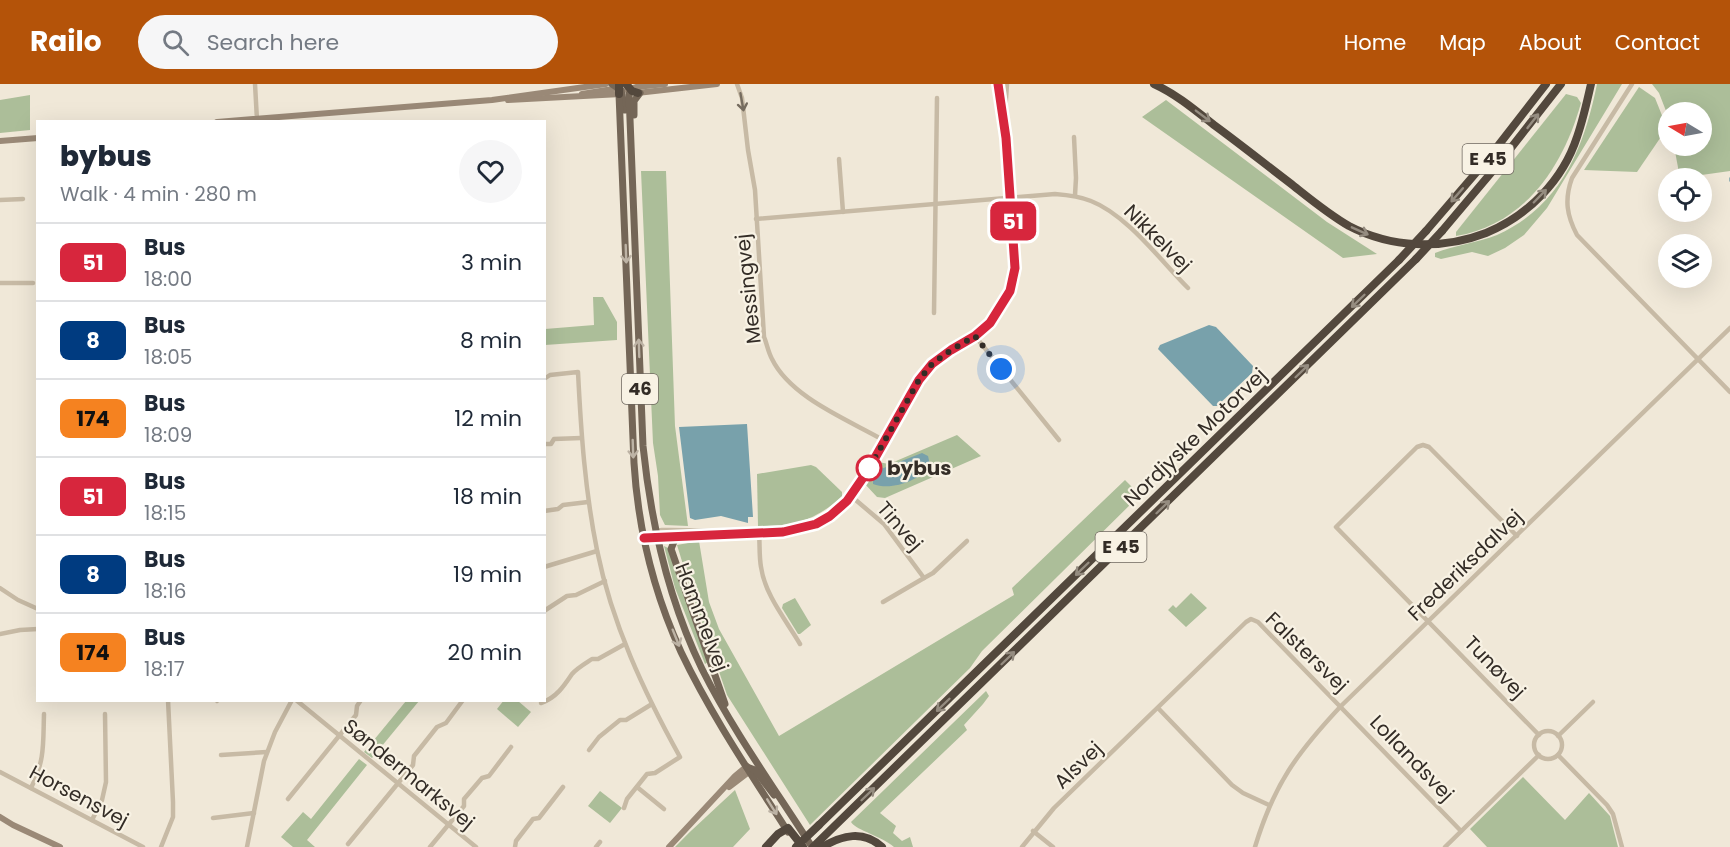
<!DOCTYPE html>
<meta charset="utf-8">
<style>
:root{--surface:#fff;--page:#f6f6f7;--text:#1f2937;--muted:#747a83;--line:#e0e1e3;--accent:#b45309}
body{margin:0;font-family:Poppins,sans-serif;background:var(--page);color:var(--text);height:100vh;display:flex;flex-direction:column;font-size:22px;white-space:nowrap}
*{box-sizing:border-box;margin:0}
p{font-size:20px;color:var(--muted)}
.icon{flex:none;width:33px;height:33px;fill:none;stroke:currentColor;stroke-width:2;stroke-linecap:round;stroke-linejoin:round}
.map{position:relative;flex:1;overflow:hidden}
.drawer{position:absolute;left:36px;top:36px;width:510px;height:582px;display:flex;flex-direction:column;background:var(--surface);border-radius:0px;box-shadow:0 6px 24px #0002}
.drawer>*{flex:none}
.badge{padding:0 12px;border-radius:9px;font-size:21px;line-height:39px}
.needle{width:39px;rotate:280deg}
.buttons{position:absolute;left:1658px;top:18px;display:grid;gap:12px}
.buttons a{display:grid;place-items:center;width:54px;height:54px;border-radius:50%;background:var(--surface);box-shadow:0 6px 24px #0002;font-size:30px}
.you{position:absolute;width:30px;height:30px;margin:-15px;border:4px solid #fff;border-radius:50%;background:#1a73e8;box-shadow:0 0 0 9px #1a73e833}
.map>.badge{position:absolute;translate:-50% -50%;box-shadow:0 0 0 3px #fff}
.round{display:grid;place-items:center;flex:none;width:63px;height:63px;border-radius:32px;background:var(--page)}
.headline{display:flex;align-items:center;justify-content:space-between;height:102px;padding:0 24px}
h1{font-size:28px;font-weight:800;line-height:45px}
ul{padding:0;list-style:none}
li{display:flex;align-items:center;gap:18px;height:78px;padding:0 24px;border-top:2px solid var(--line)}
li div{flex:1}
li b{display:block;font-size:22px}
li em{font-style:normal}
li .badge{min-width:66px;font-weight:700;text-align:center}
header{display:flex;align-items:center;gap:36px;box-sizing:border-box;height:84px;padding:0 30px;background:var(--accent);color:#fff}
header strong{font-size:28px}
nav{display:flex;gap:33px;margin-inline-start:auto;font-size:21px}
.search{width:420px;height:54px;background:var(--page);display:flex;align-items:center;gap:15px;box-sizing:border-box;padding:0 21px;border-radius:33px;color:var(--muted);font-size:22px}
.map>svg:first-child{display:block}
.green{fill:#acbe99}
.water{fill:#78a1ab}
.lines{fill:none;stroke-linecap:round;stroke-linejoin:round}
.stream{stroke:#78a1ab;stroke-width:1.5}
.street{stroke:#c7baa5;stroke-width:4.5}
.secondary{stroke:#9a8977;stroke-width:6}
.primary{stroke:#746657;stroke-width:7}
.highway{stroke:#53483d;stroke-width:8}
.highway-bridge{stroke:#53483d;stroke-width:8}
.oneway{stroke:#766c5f}
.oneway2{stroke:#958c80}
.oneway3{stroke:#bdb3a5}
.line-casing{stroke:#fff;stroke-width:14}
.line{stroke:#d7263d;stroke-width:9}
.walk{stroke:#332c26;stroke-width:6;stroke-dasharray:0 10.8}
.stop-dot{fill:#fff;stroke:#d7263d;stroke-width:3}
.labels{text-anchor:middle;stroke-width:4.5;stroke-linejoin:round;paint-order:stroke}
.shield{fill:#f8f2e4;stroke:#6e675f;stroke-width:1.5}
.shield-label{font-size:18px;font-weight:bold;fill:#332c26}
.street-label{font-size:20px;fill:#332c26;stroke:#f8f2e4}
.stop-label{font-size:20px;font-weight:bold;fill:#332c26;stroke:#f8f2e4;text-anchor:start}
</style>
<header>
<strong>Railo</strong>
<div class="search"><svg class="icon" aria-label="search" viewBox="0 0 24 24"><circle cx="10" cy="10" r="6"/><path d="M15 15l6 6"/></svg>Search here</div>
<nav><a>Home</a><a>Map</a><a>About</a><a>Contact</a></nav>
</header>
<div class="map">
<svg width="1730" height="763" viewBox="0 0 1730 763">
<rect width="100%" height="100%" fill="#f0e8d8"/>
<g class="green">
<path d="M1597 0H1622L1547 124 1524 151 1505 164 1488 172 1472 168 1441 175 1435 173V169C1455 161 1477 159 1497 151 1561 122 1584 64 1597 0Z"/>
<path d="M1652 0H1730V87L1680 94 1674 62H1701V28H1668V32L1659 9Z"/>
<path d="M1639 3 1655 14 1667 44 1637 88 1584 86Z"/>
<path d="M1566 10 1577 13 1581 19C1563 83 1525 140 1456 152V148Z"/>
<path d="M30 11V46L0 49V16Z"/>
<path d="M1166 16 1327 138 1377 170 1343 174 1142 33Z"/>
<path d="M641 87H666L675 342 688 442 665 441 660 431 658 392 653 359Z"/>
<path d="M593 213H603L617 238V256L545 261V245L594 241Z"/>
<path d="M957 351 981 372 885 414 877 413 864 399 878 378 889 380Z"/>
<path d="M811 381 816 383 842 408V413C813 437 796 442 758 442L757 390Z"/>
<path d="M1125 396 1140 411 982 567 970 584 810 741 727 611 689 500 677 461 699 457 709 518 719 545 779 652 1014 511 1012 504Z"/>
<path d="M664 462 668 464 708 578 705 580 675 504Z"/>
<path d="M1191 509 1207 524 1186 543 1168 526 1173 521 1176 524Z"/>
<path d="M795 514 811 541 800 550H798L782 524 783 520Z"/>
<path d="M986 607 989 612 983 620 964 641 967 646 880 729 896 742 893 749 902 757 910 753 913 763H894C882 752 857 747 851 738Z"/>
<path d="M504 616 518 617 531 628 518 643 497 625Z"/>
<path d="M406 617H419L372 674 364 668Z"/>
<path d="M359 675 367 681 307 756 315 763H293L281 753 303 728 311 735Z"/>
<path d="M1523 693 1565 736 1589 709 1610 732 1618 763H1487L1470 745Z"/>
<path d="M735 706 750 745 733 763H675C694 743 715 725 735 706Z"/>
<path d="M600 707 622 724 610 739 588 722Z"/>
</g>
<g class="water">
<path d="M1209 241 1216 243 1253 282 1252 289 1217 322H1213L1158 265 1160 261Z"/>
<path d="M747 340 753 433H748V439L721 432 695 436 690 434 679 343Z"/>
<path d="M922 369 928 372 930 381C920 397 891 407 873 400V394L881 385Z"/>
</g>
<g class="lines">
<path class="stream" d="M1730 94V97"/>
<g class="street">
<path d="M255 0 257 36"/>
<path d="M737 0 742 14 748 66 755 106 764 253C767 260 768 268 772 275 791 314 849 336 885 357"/>
<path d="M1632 0 1572 94C1564 116 1567 132 1577 151L1730 308"/>
<path d="M1005 29 1007 0"/>
<path d="M1074 53 1076 94 1075 111"/>
<path d="M839 75 843 128"/>
<path d="M0 116 23 115"/>
<path d="M756 135 1055 110C1068 111 1079 112 1091 117 1127 131 1161 177 1188 204"/>
<path d="M0 199H33"/>
<path d="M934 229 937 14"/>
<path d="M975 252 1059 356"/>
<path d="M544 295 550 291 578 288C581 348 585 407 597 466 612 540 644 608 680 673L655 689 647 690 627 715 624 724"/>
<path d="M544 360H551L554 355 581 354"/>
<path d="M851 412 884 440 924 494 883 518"/>
<path d="M544 427 558 425 563 421 588 418"/>
<path d="M759 449C760 461 759 472 761 483 765 511 786 536 800 560"/>
<path d="M1517 452 1429 363 1423 361 1417 363 1336 443 1539 651"/>
<path d="M644 454 656 447 662 446C702 445 741 451 781 448 867 442 883 339 929 283 941 269 959 263 974 253 998 236 1008 211 1015 184L1005 35 998 0"/>
<path d="M645 454 711 451"/>
<path d="M544 483 597 467"/>
<path d="M924 494 933 489 967 457"/>
<path d="M0 504 18 516 38 525"/>
<path d="M544 527 567 512 576 511 605 497"/>
<path d="M0 550 20 546 38 545"/>
<path d="M296 616 476 763"/>
<path d="M217 617 218 616"/>
<path d="M541 619C556 614 564 602 572 590 577 584 586 579 592 575H598L625 560"/>
<path d="M1158 624 1232 701 1243 709 1269 721"/>
<circle cx="1548" cy="661" r="14"/>
<path d="M1558 652 1593 618"/>
<path d="M589 666 599 653 620 636H626L652 620"/>
<path d="M221 671 267 668"/>
<path d="M1558 671 1607 721 1613 730 1622 763"/>
<path d="M0 688 143 763"/>
<path d="M637 703 664 725"/>
<path d="M31 704C45 676 43 661 44 630"/>
<path d="M288 715 356 631 357 622 361 616"/>
<path d="M213 734 254 729"/>
<path d="M92 736 102 716 106 698 105 630"/>
<path d="M1033 747 1053 763"/>
<path d="M348 760 413 681 414 672 437 643 446 639 463 616"/>
<path d="M161 763 173 733V718L168 616"/>
<path d="M247 763 264 677 275 648 292 616"/>
<path d="M430 763 464 722V715L482 694 489 692 511 663"/>
<path d="M515 763 516 757 533 735 539 734 563 703"/>
<path d="M596 763 600 758"/>
<path d="M1022 763 1054 724 1246 538 1251 535 1258 538 1461 747"/>
<path d="M1255 763C1274 700 1297 669 1341 622L1730 244"/>
<path d="M1445 763 1539 671"/>
</g>
<g class="secondary">
<path d="M627 6 636 3 665 0"/>
<path d="M637 9 717 0"/>
<path d="M582 10 619 4"/>
<path d="M508 16 621 10"/>
<path d="M217 38 492 16 606 0"/>
<path d="M0 57 38 54"/>
<path d="M729 703 750 687"/>
<path d="M0 733 13 741 60 763"/>
<path d="M669 763 735 692 747 682"/>
</g>
<g class="primary">
<path d="M612 0 621 6 625 26"/>
<path d="M619 10 634 379C638 443 654 509 681 568 711 631 751 690 788 748"/>
<path d="M629 10 643 362C651 439 668 515 702 585 733 647 775 705 812 763"/>
<path d="M634 31V17L640 9"/>
<path d="M676 453 671 465 725 620"/>
<path d="M747 683 755 686 774 711"/>
</g>
<g class="highway">
<path d="M619 0V10"/>
<path d="M626 0 632 7 638 9"/>
<path d="M1154 0C1176 10 1195 26 1214 41 1240 60 1265 80 1290 99 1309 114 1328 130 1349 142 1391 164 1442 166 1486 149 1528 132 1563 96 1577 53 1583 36 1587 18 1591 0"/>
<path d="M1426 147 1487 76 1546 0"/>
<path d="M1442 147 1496 83 1561 0"/>
<path d="M819 741 1399 176"/>
<path d="M766 763 778 750 788 744 803 763"/>
<path d="M813 763 1416 175"/>
<path d="M822 763C843 751 863 746 882 763"/>
</g>
<g class="highway-bridge">
<path d="M1416 175 1442 147"/>
<path d="M1399 176 1426 147"/>
<path d="M796 763 819 741"/>
</g>
</g>
<defs><path id="oneway-shaft" d="M-6 0H5M1.5-3L5.5 0L1.5 3" fill="none" stroke-width="1.6" stroke-linecap="round" stroke-linejoin="round" transform="scale(1.5)"/></defs>
<use class="oneway" href="#oneway-shaft" transform="translate(742 18) rotate(80)"/>
<g class="oneway2">
<use href="#oneway-shaft" transform="translate(1203 32) rotate(37)"/>
<use href="#oneway-shaft" transform="translate(1533 37) rotate(-52)"/>
<use href="#oneway-shaft" transform="translate(1457 111) rotate(131)"/>
<use href="#oneway-shaft" transform="translate(1540 112) rotate(-46)"/>
<use href="#oneway-shaft" transform="translate(1360 147) rotate(24)"/>
<use href="#oneway-shaft" transform="translate(1358 217) rotate(136)"/>
<use href="#oneway-shaft" transform="translate(1302 287) rotate(-44)"/>
<use href="#oneway-shaft" transform="translate(1163 423) rotate(-44)"/>
<use href="#oneway-shaft" transform="translate(1082 485) rotate(136)"/>
<use href="#oneway-shaft" transform="translate(1008 574) rotate(-44)"/>
<use href="#oneway-shaft" transform="translate(943 621) rotate(136)"/>
<use href="#oneway-shaft" transform="translate(868 710) rotate(-44)"/>
</g>
<g class="oneway3">
<use href="#oneway-shaft" transform="translate(626 170) rotate(88)"/>
<use href="#oneway-shaft" transform="translate(639 264) rotate(-92)"/>
<use href="#oneway-shaft" transform="translate(633 365) rotate(88)"/>
<use href="#oneway-shaft" transform="translate(676 554) rotate(68)"/>
<use href="#oneway-shaft" transform="translate(772 723) rotate(58)"/>
</g>
<g class="lines">
<g class="line-casing">
<path id="line" d="M644 454 783 448 816 440 830 432 847 417 867 388 919 296 932 280 951 266 975 252 990 239 1010 207 1015 184 1006 54 998 0"/>
</g>
<use href="#line" class="line"/>
<path class="walk" d="M869 384 867 388 919 296 932 280 951 266 975 252 1001 285"/>
</g>
<circle class="stop-dot" cx="869" cy="384" r="12"/>
<g class="labels">
<g class="shield">
<rect x="1462.5" y="60" width="51" height="30" rx="4.5"/>
<rect x="622" y="290" width="36" height="30" rx="4.5"/>
<rect x="1095.5" y="448" width="51" height="30" rx="4.5"/>
</g>
<g class="shield-label">
<text x="1488" y="81">E 45</text>
<text x="640" y="311">46</text>
<text x="1121" y="469">E 45</text>
</g>
<g class="street-label">
<text transform="translate(1158 154) rotate(45)" y="7">Nikkelvej</text>
<text transform="translate(748 205) rotate(-96)" y="7">Messingvej</text>
<text transform="translate(1195 353) rotate(-44)" y="7">Nordjyske Motorvej</text>
<text transform="translate(900 442) rotate(49)" y="7">Tinvej</text>
<text transform="translate(1465 481) rotate(-44)" y="7">Frederiksdalvej</text>
<text transform="translate(702 533) rotate(69)" y="7">Hammelvej</text>
<text transform="translate(1307 568) rotate(44)" y="7">Falstersvej</text>
<text transform="translate(1495 583) rotate(46)" y="7">Tunøvej</text>
<text transform="translate(1412 674) rotate(46)" y="7">Lollandsvej</text>
<text transform="translate(1078 681) rotate(-44)" y="7">Alsvej</text>
<text transform="translate(409 690) rotate(39)" y="7">Søndermarksvej</text>
<text transform="translate(79 712) rotate(28)" y="7">Horsensvej</text>
</g>
<g class="stop-label">
<text x="887" y="391">bybus</text>
</g>
</g>
</svg>
<div class="buttons">
<a><svg class="needle" viewBox="-14 -14 28 28"><path d="M0-13l5 13h-10z" fill="#e53935"/><path d="M0 13l5-13h-10z" fill="#747a83"/></svg></a>
<a><svg class="icon" aria-label="locate" viewBox="0 0 24 24"><circle cx="12" cy="12" r="6"/><path d="M12 2v4M12 18v4M2 12h4M18 12h4"/></svg></a>
<a><svg class="icon" aria-label="layers" viewBox="0 0 24 24"><path d="M12 4l9 5-9 5-9-5zM3 14l9 5 9-5"/></svg></a>
</div>
<div class="you" style="left:1001px;top:285px"></div>
<b class="badge" style="left:1013px;top:137px;background:#d7263d;color:#fff">51</b>
<section class="drawer">
<div class="headline"><div><h1>bybus</h1><p>Walk · 4 min · 280 m</p></div><a class="round"><svg class="icon" aria-label="heart" viewBox="0 0 24 24"><path d="M12 20l-8-8c-3-5 5-10 8-4 3-6 11-1 8 4z"/></svg></a></div>
<ul>
<li><span class="badge" style="background:#d7263d;color:#fff">51</span><div><b>Bus</b><p>18:00</p></div><em>3 min</em></li>
<li><span class="badge" style="background:#003b80;color:#fff">8</span><div><b>Bus</b><p>18:05</p></div><em>8 min</em></li>
<li><span class="badge" style="background:#f58220;color:#111">174</span><div><b>Bus</b><p>18:09</p></div><em>12 min</em></li>
<li><span class="badge" style="background:#d7263d;color:#fff">51</span><div><b>Bus</b><p>18:15</p></div><em>18 min</em></li>
<li><span class="badge" style="background:#003b80;color:#fff">8</span><div><b>Bus</b><p>18:16</p></div><em>19 min</em></li>
<li><span class="badge" style="background:#f58220;color:#111">174</span><div><b>Bus</b><p>18:17</p></div><em>20 min</em></li>
</ul>
</section>
</div>
